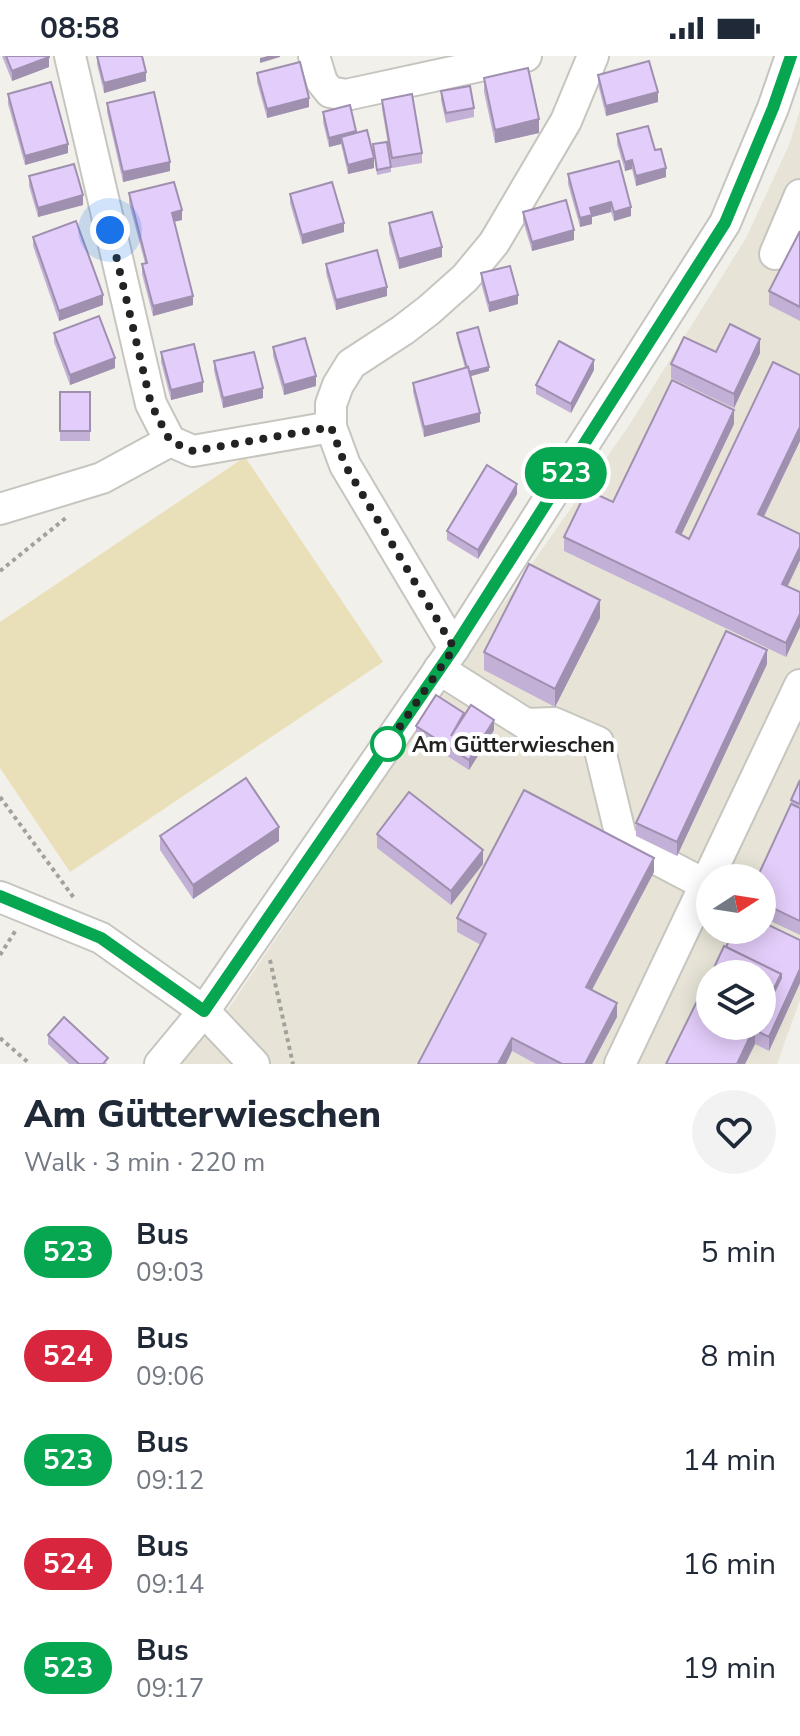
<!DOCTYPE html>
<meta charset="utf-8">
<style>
:root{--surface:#fff;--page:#f2f2f3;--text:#1f2937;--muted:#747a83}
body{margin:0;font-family:"Nunito Sans",sans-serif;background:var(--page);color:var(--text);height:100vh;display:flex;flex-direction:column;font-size:30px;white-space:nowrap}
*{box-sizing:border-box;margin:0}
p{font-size:26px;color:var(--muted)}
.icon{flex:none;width:44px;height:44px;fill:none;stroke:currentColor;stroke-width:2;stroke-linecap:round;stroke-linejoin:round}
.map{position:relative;height:1008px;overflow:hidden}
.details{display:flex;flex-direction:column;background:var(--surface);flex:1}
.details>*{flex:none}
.badge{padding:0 16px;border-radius:26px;font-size:28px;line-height:52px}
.needle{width:52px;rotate:78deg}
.fabs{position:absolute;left:696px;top:808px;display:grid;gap:16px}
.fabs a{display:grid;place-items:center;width:80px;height:80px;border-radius:50%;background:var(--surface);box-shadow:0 4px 20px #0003;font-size:40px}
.you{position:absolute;width:40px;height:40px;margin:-20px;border:6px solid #fff;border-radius:50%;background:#1a73e8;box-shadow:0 0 0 12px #1a73e833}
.map>.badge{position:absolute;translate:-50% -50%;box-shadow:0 0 0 4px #fff}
.round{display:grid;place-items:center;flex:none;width:84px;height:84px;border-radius:42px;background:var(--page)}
.summary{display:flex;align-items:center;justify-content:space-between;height:136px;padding:0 24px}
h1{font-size:38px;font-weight:800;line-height:60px}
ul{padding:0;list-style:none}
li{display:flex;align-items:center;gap:24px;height:104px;padding:0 24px}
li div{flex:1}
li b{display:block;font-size:30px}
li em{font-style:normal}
li .badge{min-width:88px;font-weight:700;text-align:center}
.status{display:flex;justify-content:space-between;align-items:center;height:56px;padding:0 40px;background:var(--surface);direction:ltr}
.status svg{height:22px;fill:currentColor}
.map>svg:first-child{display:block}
.built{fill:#e7e4d7;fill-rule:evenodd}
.green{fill:#e9dfb8}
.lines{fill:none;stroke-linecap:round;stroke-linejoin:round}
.minor-casing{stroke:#c6c5bf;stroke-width:34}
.path{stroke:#a2a19c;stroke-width:4;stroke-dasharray:4 4;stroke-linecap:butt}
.minor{stroke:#fff;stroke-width:30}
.wall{fill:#c3b0d7}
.shaded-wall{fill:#9f90af}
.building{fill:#e3cdfa;stroke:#9f90af;stroke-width:2}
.line-casing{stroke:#fff;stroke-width:18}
.line{stroke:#07a650;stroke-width:12}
.walk{stroke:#232321;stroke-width:8;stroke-dasharray:0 14.4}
.stop-dot{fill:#fff;stroke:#07a650;stroke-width:4}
.labels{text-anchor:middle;stroke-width:8;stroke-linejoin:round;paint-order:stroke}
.stop-label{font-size:22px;font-weight:bold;fill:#232321;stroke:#fff;text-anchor:start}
</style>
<div class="status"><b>08:58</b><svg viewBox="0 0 49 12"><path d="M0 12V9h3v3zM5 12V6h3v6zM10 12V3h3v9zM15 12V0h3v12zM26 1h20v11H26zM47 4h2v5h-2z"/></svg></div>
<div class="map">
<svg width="800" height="1008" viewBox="0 0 800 1008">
<rect width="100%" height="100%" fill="#f2f0ea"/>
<path class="built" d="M800 54V944L777 1008H176L225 958 462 607 628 371 746 182 789 89ZM710 822H762V874H710ZM710 918H762V970H710Z"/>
<path class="green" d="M245 401 383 606 70 816 0 712V566Z"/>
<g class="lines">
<g class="minor-casing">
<g id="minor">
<path d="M70 0 151 348 170 385 193 395 331 371"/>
<path d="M314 0 322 26 330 36 346 39 526 0"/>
<path d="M775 198 800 139"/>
<path d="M0 453 102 422 170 385"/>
<path d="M454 592 345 409 331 371V348L338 329 351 308 403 274 429 254 465 222 494 187 566 65 593 0"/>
<path d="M439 613 526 668 554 667 598 686 622 785 704 828"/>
<path d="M0 841 101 882 204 955 254 1008"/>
<path d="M160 1008 204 955 454 592 725 167 773 52 791 0"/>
<path d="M620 1008 800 629"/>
</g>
</g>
<g class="path">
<path d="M0 515 67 461"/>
<path d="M0 741 74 842"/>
<path d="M0 899 16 874"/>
<path d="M270 904 293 1008"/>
<path d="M0 982 30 1008"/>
</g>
<use href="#minor" class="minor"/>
</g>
<g class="wall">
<path d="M2 0H49V11L12 25Z"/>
<path d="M97 0 146 25 104 37 97 8Z"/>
<path d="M257 17 309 51 267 62 257 26Z"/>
<path d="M598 19 658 46 606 60 598 28Z"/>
<path d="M484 22 539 77 495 87 484 36Z"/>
<path d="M441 35 474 52V61L446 67 441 44Z"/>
<path d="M8 38 68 97 25 109 8 48Z"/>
<path d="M382 44 422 97V107L392 112 382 53Z"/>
<path d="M107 47 170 115 123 126 107 56Z"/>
<path d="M323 56 356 77 374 112 348 118 341 88 329 91 323 66Z"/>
<path d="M617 78 655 94 666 121 636 130 632 113 625 115 617 88Z"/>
<path d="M373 88 391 111V116L377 119Z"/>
<path d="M568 118 631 160 614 165 611 156 592 161V168L580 171 568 128Z"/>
<path d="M29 120 83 149 38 161 29 130Z"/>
<path d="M129 137 182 164 174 166 193 249 153 260 142 218V208L145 207 129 147Z"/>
<path d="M290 138 344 176 302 188 290 147Z"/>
<path d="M523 156 574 184 532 195 523 165Z"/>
<path d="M389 167 442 201 399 213 389 177Z"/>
<path d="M800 175V265L769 249V235Z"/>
<path d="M33 181 103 249 59 265 33 190Z"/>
<path d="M326 208 387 240 336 254 326 217Z"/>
<path d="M481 217 518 248 489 256 481 227Z"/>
<path d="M54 277 115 312 70 329 54 286Z"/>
<path d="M457 277 489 315 470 320 480 366 424 381 413 336V327L465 312 457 282Z"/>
<path d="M273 291 316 330 284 339 273 300Z"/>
<path d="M161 296 203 336 171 344 161 306Z"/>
<path d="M716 296 760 297 734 352 671 322V308Z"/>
<path d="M214 305 263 342 223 352 214 315Z"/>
<path d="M594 314 571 357 536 338V329Z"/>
<path d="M800 319V385L764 461 800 478V504L788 530 800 536V571L786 601 564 495V481L613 446 734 368 681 479 689 483Z"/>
<rect x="60" y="336" width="30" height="49"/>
<path d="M517 438 478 503 447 484V475Z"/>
<path d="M600 562 555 651 484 614V596Z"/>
<path d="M767 608 677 800 636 780V767Z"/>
<path d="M464 660 494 674 469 714 416 680V670Z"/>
<path d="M800 724V879L762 861V822L791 748V744Z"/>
<path d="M377 778 483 808 451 849 377 792Z"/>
<path d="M160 780 279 785 193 843 160 794Z"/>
<path d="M654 816 592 934 617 961 592 1008H536L512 995 481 889 457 876V862Z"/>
<path d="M800 884V927L769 995 755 988 745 1008H666Z"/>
<path d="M48 979 108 1008H69L48 988Z"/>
</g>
<g class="shaded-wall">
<path d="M268 0H280V1L260 7V2Z"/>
<path d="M49 1V11L12 25V15Z"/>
<path d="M146 16V25L104 37V27Z"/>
<path d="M658 36V46L606 60V50Z"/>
<path d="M309 42V51L267 62V53Z"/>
<path d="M539 63V77L495 87V74Z"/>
<path d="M356 75V85L341 81V88L329 91V82Z"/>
<path d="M68 88V97L25 109V100Z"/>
<path d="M374 102V112L348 118V109Z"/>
<path d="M632 104V113L625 115V106Z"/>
<path d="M170 106V115L123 126V116Z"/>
<path d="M666 112V121L636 130V120Z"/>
<path d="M83 139V149L38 161V152Z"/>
<path d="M611 146V156L592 161V168L580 171V162L590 152Z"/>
<path d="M631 151V160L614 165V156Z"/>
<path d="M182 154V164L172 166V157Z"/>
<path d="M344 167V176L302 188V179Z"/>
<path d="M574 174V184L532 195V186Z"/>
<path d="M442 191V201L399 213V203Z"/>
<path d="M387 231V240L336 254V244Z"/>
<path d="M103 239V249L59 265V255Z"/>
<path d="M518 239V248L489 256V247Z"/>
<path d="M193 240V249L153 260V250Z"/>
<path d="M760 283V297L734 352V338Z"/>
<path d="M115 302V312L70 329V319Z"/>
<path d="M594 304V314L571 357V348Z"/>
<path d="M489 311V315L468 321V316Z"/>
<path d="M316 320V330L284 339V329Z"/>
<path d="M203 326V336L171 344V334Z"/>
<path d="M263 332V342L223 352V342Z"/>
<path d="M734 354V368L676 490V476Z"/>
<path d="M480 357V366L424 381V371Z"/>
<path d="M800 371V385L758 472V458Z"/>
<path d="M517 428V438L478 503V494Z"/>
<path d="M800 491V504L782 541V528Z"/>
<path d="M600 544V562L555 651V633Z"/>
<path d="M800 558V571L786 601V587Z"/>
<path d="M767 594V608L677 800V786Z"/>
<path d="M494 664V674L469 714V704Z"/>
<path d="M279 771V785L193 843V829Z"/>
<path d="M483 794V808L451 849V835Z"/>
<path d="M654 802V816L586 945V931Z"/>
<path d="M800 913V927L769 995V981Z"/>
<path d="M781 918V936L761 977 755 974V988L745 1008H737L755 970H762V957Z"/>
<path d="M617 947V961L592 1008H585Z"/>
<path d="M512 982V995L506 1008H498Z"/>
</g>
<g class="building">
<path d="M6 0H49V1L12 15Z"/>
<path d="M97 0H142L146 16 104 27Z"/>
<path d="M649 5 658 36 606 50 598 19Z"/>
<path d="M300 6 309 42 267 53 257 17Z"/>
<path d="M528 12 539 63 495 74 484 22Z"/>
<path d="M51 26 68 88 25 100 8 38Z"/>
<path d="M470 30 474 52 446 57 441 35Z"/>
<path d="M154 36 170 106 123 116 107 47Z"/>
<path d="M412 38 422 97 392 102 382 44Z"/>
<path d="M350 49 356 75 329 82 323 56Z"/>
<path d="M648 70 655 94 661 93 666 112 636 120 632 104 625 106 617 78Z"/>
<path d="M367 74 374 102 348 109 341 81Z"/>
<path d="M387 86 391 111 377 114 373 88Z"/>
<path d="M619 105 631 151 614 156 611 146 590 152 592 159 580 162 568 118Z"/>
<path d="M74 108 83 139 38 152 29 120Z"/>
<path d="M174 126 182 154 172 157 193 240 153 250 142 208 147 207 129 137Z"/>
<path d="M332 126 344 167 302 179 290 138Z"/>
<path d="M566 144 574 174 532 186 523 156Z"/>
<path d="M432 156 442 191 399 203 389 167Z"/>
<path d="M76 165 103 239 59 255 33 181Z"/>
<path d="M800 175V251L769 235Z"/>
<path d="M377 194 387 231 336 244 326 208Z"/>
<path d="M510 210 518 239 489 247 481 217Z"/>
<path d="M99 260 115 302 70 319 54 277Z"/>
<path d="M730 268 760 283 734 338 671 308 684 281 716 296Z"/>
<path d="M478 271 489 311 469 316 468 311 467 312 457 277Z"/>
<path d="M305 282 316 320 284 329 273 291Z"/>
<path d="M559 285 594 304 571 348 536 329Z"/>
<path d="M194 288 203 326 171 334 161 296Z"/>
<path d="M254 296 263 332 223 342 214 305Z"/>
<path d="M773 306 800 319V371L758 458 800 478V491L782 528 800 536V558L786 587 564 481 587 434 613 446 672 324 734 354 676 476 689 483Z"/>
<path d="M468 311 480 357 424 371 413 327Z"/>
<rect x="60" y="336" width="30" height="39"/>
<path d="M487 409 517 428 478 494 447 475Z"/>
<path d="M529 508 600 544 555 633 484 596Z"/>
<path d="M726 575 767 594 677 786 636 767Z"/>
<path d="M436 639 464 657 451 680 471 649 494 664 469 704 416 670Z"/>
<path d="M246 722 279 771 193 829 160 780Z"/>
<path d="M800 724V748L791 744Z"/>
<path d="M524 734 654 802 586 931 617 947 585 1008H562L512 982 498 1008H418L486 878 457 862Z"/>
<path d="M409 736 483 794 451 835 377 778Z"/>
<path d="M791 748 800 752V865L762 847V822H757Z"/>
<path d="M762 866 800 884V913L769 981 755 974 757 970H762V961L781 922V918L726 891 734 874H762Z"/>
<path d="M724 890 781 918 762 957V918H711Z"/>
<path d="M710 919V970H755L737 1008H666Z"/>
<path d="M64 961 108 1002 103 1008H79L48 979Z"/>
</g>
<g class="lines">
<g class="line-casing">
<path id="line" d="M0 840 101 882 204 955 454 592 725 167 773 52 791 0"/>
</g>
<use href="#line" class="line"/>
<path class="walk" d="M110 174 151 348 170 385 193 395 331 371 345 409 454 592 388 688"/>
</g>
<circle class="stop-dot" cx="388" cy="688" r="16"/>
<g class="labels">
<g class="stop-label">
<text x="412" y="696">Am Gütterwieschen</text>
</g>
</g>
</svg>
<div class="fabs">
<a><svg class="needle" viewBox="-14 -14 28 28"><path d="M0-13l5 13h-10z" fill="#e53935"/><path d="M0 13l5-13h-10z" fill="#747a83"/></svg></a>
<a><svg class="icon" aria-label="layers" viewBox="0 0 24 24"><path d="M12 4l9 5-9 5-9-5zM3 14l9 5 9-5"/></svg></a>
</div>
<div class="you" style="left:110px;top:174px"></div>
<b class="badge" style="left:566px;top:417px;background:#07a650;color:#fff">523</b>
</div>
<section class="details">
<div class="summary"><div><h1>Am Gütterwieschen</h1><p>Walk · 3 min · 220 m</p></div><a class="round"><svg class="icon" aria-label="heart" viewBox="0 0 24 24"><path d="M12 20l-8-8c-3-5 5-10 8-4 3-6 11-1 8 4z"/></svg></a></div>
<ul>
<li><span class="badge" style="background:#07a650;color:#fff">523</span><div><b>Bus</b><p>09:03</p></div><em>5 min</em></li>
<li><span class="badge" style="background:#d7263d;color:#fff">524</span><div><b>Bus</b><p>09:06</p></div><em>8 min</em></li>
<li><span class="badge" style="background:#07a650;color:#fff">523</span><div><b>Bus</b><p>09:12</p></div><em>14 min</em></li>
<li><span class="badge" style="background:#d7263d;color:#fff">524</span><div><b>Bus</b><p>09:14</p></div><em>16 min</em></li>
<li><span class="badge" style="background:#07a650;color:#fff">523</span><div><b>Bus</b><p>09:17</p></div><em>19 min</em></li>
</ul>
</section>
